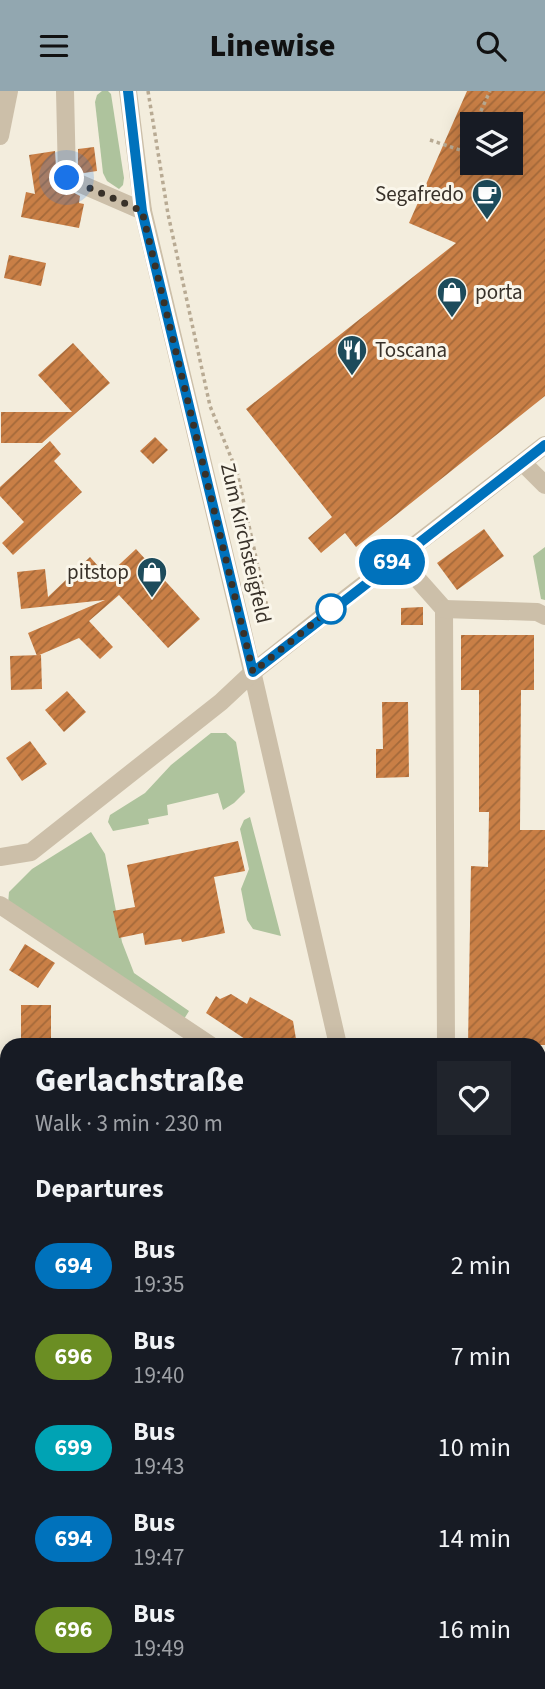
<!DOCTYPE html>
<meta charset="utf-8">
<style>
:root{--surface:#171b24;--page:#20242c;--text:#f1f3f6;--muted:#9ea1a6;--accent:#92a7b0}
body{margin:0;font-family:"Source Sans 3",sans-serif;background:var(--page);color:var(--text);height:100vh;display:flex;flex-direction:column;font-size:26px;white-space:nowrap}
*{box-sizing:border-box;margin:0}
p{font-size:23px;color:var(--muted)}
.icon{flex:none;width:38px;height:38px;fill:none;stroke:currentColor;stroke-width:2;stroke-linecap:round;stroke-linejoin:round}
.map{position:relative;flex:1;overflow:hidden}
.sheet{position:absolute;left:0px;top:947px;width:546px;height:653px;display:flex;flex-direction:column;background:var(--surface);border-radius:21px 21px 0 0;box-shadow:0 4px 18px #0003}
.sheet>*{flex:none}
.badge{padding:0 14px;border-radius:23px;font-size:24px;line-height:46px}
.controls{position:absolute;left:460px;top:21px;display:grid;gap:14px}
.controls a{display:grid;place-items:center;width:63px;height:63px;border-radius:0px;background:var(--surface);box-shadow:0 4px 18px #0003;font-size:35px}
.you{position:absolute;width:35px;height:35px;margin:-18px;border:5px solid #fff;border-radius:50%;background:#1a73e8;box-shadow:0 0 0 10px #1a73e833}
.map>.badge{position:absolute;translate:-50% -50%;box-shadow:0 0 0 4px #fff}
h2{padding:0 35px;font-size:26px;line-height:63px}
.round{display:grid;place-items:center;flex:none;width:74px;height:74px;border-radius:0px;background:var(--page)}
.overview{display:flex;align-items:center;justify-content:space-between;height:119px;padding:0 35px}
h1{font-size:33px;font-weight:800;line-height:52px}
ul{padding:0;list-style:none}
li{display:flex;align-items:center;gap:21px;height:91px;padding:0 35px}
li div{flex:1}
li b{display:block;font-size:26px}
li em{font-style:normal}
li .badge{min-width:77px;font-weight:700;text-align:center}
header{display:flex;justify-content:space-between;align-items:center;height:91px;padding:0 35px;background:var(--accent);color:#111;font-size:32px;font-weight:800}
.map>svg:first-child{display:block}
.grass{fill:#aec39d}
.park{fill:url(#park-tufts)}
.building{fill:url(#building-hatch);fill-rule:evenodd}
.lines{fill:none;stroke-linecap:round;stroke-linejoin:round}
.path{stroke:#b8aa93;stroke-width:3.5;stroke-dasharray:3.5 3.5;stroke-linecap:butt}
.minor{stroke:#ccbfa9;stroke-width:18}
.line-casing{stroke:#fff;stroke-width:16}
.line{stroke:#0072bc;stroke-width:10}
.walk{stroke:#383129;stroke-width:7;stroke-dasharray:0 12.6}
.stop-dot{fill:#fff;stroke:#0072bc;stroke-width:3.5}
.labels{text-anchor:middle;stroke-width:6;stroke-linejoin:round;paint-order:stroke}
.poi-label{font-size:21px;fill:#383129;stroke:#faf6ea;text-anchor:end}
.street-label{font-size:21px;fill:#383129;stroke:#faf6ea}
</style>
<header><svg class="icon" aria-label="menu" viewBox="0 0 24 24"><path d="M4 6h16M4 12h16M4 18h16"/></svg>Linewise<svg class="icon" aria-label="search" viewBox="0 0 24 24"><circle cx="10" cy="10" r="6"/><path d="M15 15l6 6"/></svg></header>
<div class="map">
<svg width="545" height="1598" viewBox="0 0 545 1598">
<defs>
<pattern id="park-tufts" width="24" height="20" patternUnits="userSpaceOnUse" patternTransform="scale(1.75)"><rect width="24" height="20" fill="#aec39d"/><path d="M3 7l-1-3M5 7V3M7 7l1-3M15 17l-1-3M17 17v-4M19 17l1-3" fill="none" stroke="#8f9f80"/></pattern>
<pattern id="building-hatch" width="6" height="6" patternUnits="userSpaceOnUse" patternTransform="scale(1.75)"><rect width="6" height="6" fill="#c97f46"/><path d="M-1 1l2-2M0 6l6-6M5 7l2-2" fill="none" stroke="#a4693a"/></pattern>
</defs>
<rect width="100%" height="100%" fill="#f3eddd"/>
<g class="grass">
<path d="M102 0H108L111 3 124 87 123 94 119 98 107 90 103 82 95 11 97 4Z"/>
<path d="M545 456V509L541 508 533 465Z"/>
<path d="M211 642H226L236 651 245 701 234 712 223 719 218 702 167 714 168 724 148 728 149 733 113 740 108 731 110 724 145 702 171 674Z"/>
<path d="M250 726 281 845 253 838 247 829 241 798 249 778 240 738 244 729Z"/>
<path d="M91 741 105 763 122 851 134 882 189 920 184 928 8 813 9 801 32 778Z"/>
<path d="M545 1548V1598H447L456 1593 539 1592V1551Z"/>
</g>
<path class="park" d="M277 1593 389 1592 391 1598H272Z"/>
<g class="building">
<path d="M467 0H545V305L356 456 345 442 321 462 308 447 332 426 246 318 456 152 409 132ZM472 33H511V72H472Z"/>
<path d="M94 56 97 80 84 82 78 79V58Z"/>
<path d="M55 60 57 93 80 105 79 112 84 113 79 137 21 126 26 101 35 103 29 64Z"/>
<path d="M9 164 46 172 41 195 4 187Z"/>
<path d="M73 252 110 292 42 352H1V321H72L38 284Z"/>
<path d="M155 346 168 359 153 373 140 360Z"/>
<path d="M50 350 61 363 54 370 82 401 13 464 2 452 24 431 0 405V396Z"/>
<path d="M484 438 504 465 457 499 437 472Z"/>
<path d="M136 458 200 528 168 557 119 504 89 530 113 556 100 568 79 547 37 565 28 542 105 509 21 518 17 481 45 478 48 506 90 466 107 485Z"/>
<path d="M423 516V534H401V517Z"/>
<path d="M461 544H534V599H521L520 739H545V954H468L471 775 488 776 489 721H479V599H461Z"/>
<path d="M41 564 42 598 11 599 10 565Z"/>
<path d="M67 600 86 621 64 641 45 619Z"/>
<path d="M382 611H408L409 686 376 687V658H383Z"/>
<path d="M30 650 47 673 22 690 6 667Z"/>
<path d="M238 750 245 780 214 786 225 842 182 851 181 848 145 854 143 842 119 847 113 820 135 816 127 774Z"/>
<path d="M25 853 55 872 38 897 9 879Z"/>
<path d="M231 903 247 913 250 906 293 930 297 954H254L206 922 216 905 220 908Z"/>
<rect x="21" y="914" width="30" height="40"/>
</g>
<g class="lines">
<g class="path">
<path d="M148 0 168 123 210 315 237 381 267 516"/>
<path d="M475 33 490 0"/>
<path d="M472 39 463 60 472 64"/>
<path d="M430 49 463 60"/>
<path d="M539 1269 545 1264"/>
<path d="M438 1592 440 1598"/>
<path d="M444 1594 447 1592"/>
<path d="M465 1598 466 1592"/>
</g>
<g class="minor">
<path d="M65 0 67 87 143 120"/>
<path d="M128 0 143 120 243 541 338 954"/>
<path d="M0 45 9 0"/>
<path d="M523 372 545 394"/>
<path d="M398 466 444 518 446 954"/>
<path d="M444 518 537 521 545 525"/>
<path d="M0 766 31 761 221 611 253 581 332 518 545 354"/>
<path d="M0 814 210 954"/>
<path d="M539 1016H545"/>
<path d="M539 1514H545"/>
<path d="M539 1536 545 1532"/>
<path d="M415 1592 416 1598"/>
<path d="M245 1598 249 1592"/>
</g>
</g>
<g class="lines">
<g class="line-casing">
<path id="line" d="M128 0 142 120 253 581 545 354"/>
</g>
<use href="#line" class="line"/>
<path class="walk" d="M67 87 142 120 253 581 331 518"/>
</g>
<defs>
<g id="cafe-pin" transform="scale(1.575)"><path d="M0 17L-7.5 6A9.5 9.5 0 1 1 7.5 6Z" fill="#1d4b5b" stroke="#faf6ea"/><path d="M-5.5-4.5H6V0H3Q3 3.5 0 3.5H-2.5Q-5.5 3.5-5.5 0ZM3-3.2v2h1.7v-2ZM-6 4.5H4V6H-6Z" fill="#fff"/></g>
<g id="shop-pin" transform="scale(1.575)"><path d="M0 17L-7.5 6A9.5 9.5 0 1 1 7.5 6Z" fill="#1d4b5b" stroke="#faf6ea"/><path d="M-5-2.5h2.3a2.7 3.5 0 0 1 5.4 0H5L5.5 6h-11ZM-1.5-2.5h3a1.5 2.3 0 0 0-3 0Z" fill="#fff"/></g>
<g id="restaurant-pin" transform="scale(1.575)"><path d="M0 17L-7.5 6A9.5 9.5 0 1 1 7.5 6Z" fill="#1d4b5b" stroke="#faf6ea"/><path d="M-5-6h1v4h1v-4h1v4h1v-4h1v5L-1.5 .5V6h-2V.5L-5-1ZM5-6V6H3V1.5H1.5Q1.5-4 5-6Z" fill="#fff"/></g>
</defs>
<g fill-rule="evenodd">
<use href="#cafe-pin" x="487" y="103"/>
<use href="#shop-pin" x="452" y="201"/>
<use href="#restaurant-pin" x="352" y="259"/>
<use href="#shop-pin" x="152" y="481"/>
</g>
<circle class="stop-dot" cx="331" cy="518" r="14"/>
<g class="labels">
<g class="poi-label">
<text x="464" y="110">Segafredo</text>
<text x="475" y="208" text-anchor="start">porta</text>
<text x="375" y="266" text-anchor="start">Toscana</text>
<text x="129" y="488">pitstop</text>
</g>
<g class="street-label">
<text transform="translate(246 452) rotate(77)" y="7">Zum Kirchsteigfeld</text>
</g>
</g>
</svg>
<div class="controls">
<a><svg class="icon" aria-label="layers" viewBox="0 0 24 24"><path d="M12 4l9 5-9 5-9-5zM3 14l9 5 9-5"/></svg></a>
</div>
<div class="you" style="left:67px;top:87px"></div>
<b class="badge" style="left:392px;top:471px;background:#0072bc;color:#fff">694</b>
<section class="sheet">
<div class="overview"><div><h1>Gerlachstraße</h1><p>Walk · 3 min · 230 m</p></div><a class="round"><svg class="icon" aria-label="heart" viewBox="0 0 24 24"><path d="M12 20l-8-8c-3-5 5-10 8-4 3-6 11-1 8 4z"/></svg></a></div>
<h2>Departures</h2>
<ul>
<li><span class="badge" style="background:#0072bc;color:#fff">694</span><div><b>Bus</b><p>19:35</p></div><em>2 min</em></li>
<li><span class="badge" style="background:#6b8e23;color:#fff">696</span><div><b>Bus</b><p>19:40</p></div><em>7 min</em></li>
<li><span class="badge" style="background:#00a3b4;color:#fff">699</span><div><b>Bus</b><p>19:43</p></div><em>10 min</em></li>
<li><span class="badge" style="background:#0072bc;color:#fff">694</span><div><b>Bus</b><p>19:47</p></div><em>14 min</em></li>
<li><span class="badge" style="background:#6b8e23;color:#fff">696</span><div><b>Bus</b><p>19:49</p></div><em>16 min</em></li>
</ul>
</section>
</div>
